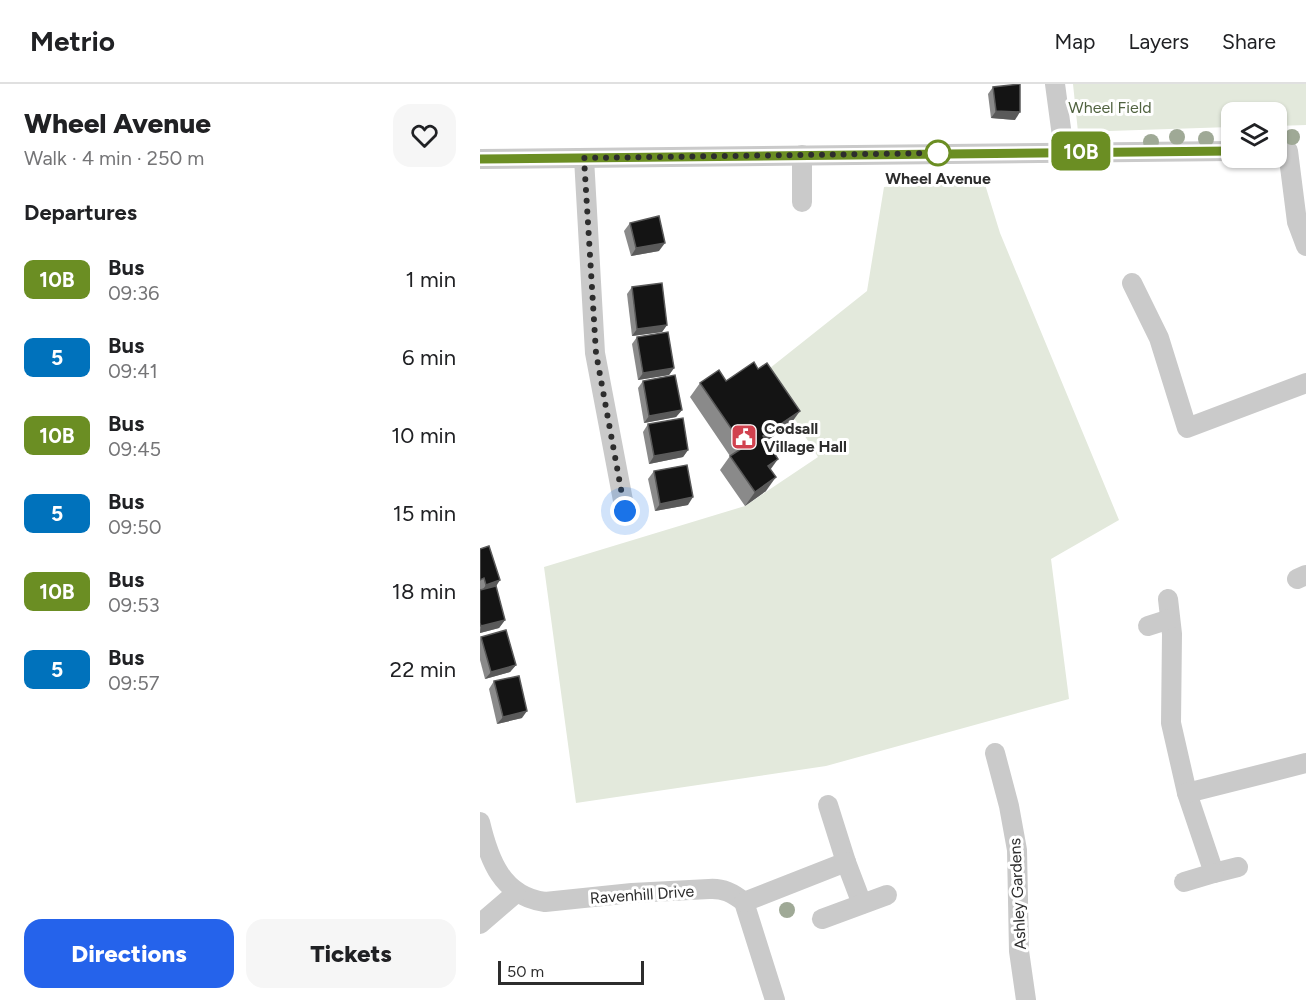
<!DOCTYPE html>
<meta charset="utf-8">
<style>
:root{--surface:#fff;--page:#f6f6f6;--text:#202124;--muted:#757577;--line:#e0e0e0;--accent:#2563eb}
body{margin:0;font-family:Figtree,sans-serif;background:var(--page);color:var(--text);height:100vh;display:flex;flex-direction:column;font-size:22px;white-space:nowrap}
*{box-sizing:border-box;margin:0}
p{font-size:20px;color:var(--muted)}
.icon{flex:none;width:33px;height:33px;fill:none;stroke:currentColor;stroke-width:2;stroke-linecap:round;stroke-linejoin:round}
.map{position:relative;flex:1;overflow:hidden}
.side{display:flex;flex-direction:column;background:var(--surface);width:480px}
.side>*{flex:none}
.badge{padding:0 12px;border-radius:9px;font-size:21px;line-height:39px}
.tools{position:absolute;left:741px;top:18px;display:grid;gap:12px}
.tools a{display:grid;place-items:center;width:66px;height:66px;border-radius:12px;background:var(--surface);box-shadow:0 2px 4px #0004;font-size:30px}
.scale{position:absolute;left:18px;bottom:15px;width:146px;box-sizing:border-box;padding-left:6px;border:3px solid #2d2d2d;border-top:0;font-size:16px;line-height:21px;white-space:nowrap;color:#2d2d2d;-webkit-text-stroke:4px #fff;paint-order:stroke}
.you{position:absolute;width:30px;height:30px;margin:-15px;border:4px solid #fff;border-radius:50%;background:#1a73e8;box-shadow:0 0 0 9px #1a73e833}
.map>.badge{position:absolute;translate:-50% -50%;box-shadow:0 0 0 3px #fff}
h2{padding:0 24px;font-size:22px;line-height:54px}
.round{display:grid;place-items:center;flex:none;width:63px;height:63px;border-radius:18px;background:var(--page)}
.summary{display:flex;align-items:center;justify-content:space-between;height:102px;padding:0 24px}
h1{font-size:28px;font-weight:800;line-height:45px}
.cta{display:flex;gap:12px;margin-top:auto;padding:12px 24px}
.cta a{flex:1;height:69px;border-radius:18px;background:var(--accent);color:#fff;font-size:24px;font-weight:800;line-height:69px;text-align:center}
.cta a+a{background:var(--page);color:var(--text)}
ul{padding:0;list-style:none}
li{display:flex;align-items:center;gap:18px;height:78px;padding:0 24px}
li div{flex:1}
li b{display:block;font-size:22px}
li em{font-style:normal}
li .badge{min-width:66px;font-weight:700;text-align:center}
header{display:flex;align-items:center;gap:36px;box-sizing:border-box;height:84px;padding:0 30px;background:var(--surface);border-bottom:2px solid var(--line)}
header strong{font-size:28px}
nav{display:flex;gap:33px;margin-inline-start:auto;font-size:21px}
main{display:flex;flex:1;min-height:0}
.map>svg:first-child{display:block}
.green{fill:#e3e9dc}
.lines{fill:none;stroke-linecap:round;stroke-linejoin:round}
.minor{stroke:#cacaca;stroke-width:20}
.tree{fill:#9fa996}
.wall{fill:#8a8a8a}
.shaded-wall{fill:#5a5a5a}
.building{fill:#141414;stroke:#5a5a5a;stroke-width:1.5}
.line-casing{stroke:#fff;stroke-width:14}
.line{stroke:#6b8e23;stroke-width:9}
.walk{stroke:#2d2d2d;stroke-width:6;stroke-dasharray:0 10.8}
.stop-dot{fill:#fff;stroke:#6b8e23;stroke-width:3}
.labels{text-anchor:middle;stroke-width:6;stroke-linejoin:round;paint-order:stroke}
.park-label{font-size:16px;fill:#516340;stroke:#fff}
.stop-label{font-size:16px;font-weight:bold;fill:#2d2d2d;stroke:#fff}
.poi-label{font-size:16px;font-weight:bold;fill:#2d2d2d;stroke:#fff;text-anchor:start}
.street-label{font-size:16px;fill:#2d2d2d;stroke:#fff}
</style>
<header>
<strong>Metrio</strong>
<nav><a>Map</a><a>Layers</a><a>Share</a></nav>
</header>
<main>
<section class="side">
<div class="summary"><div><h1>Wheel Avenue</h1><p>Walk · 4 min · 250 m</p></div><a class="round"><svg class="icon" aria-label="heart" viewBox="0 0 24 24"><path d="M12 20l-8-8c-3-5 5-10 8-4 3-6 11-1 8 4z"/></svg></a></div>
<h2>Departures</h2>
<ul>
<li><span class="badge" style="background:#6b8e23;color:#fff">10B</span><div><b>Bus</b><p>09:36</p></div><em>1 min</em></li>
<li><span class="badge" style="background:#0072bc;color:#fff">5</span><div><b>Bus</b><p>09:41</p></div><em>6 min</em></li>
<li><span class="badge" style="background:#6b8e23;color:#fff">10B</span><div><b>Bus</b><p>09:45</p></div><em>10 min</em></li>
<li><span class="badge" style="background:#0072bc;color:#fff">5</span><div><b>Bus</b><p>09:50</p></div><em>15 min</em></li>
<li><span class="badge" style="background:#6b8e23;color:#fff">10B</span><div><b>Bus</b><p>09:53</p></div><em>18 min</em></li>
<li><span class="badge" style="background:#0072bc;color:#fff">5</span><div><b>Bus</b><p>09:57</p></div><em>22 min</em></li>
</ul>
<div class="cta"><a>Directions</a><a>Tickets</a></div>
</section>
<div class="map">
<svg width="826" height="916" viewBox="0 0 826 916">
<rect width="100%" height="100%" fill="#fff"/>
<g class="green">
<path d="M593 0H826V41L797 42 796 28H752L751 43 598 48Z"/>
<path d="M503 94 520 149 639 436 571 475 589 615 346 682 96 719 64 483 265 422 338 373 285 288 387 207 404 103Z"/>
</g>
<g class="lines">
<g class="minor">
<path d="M575 0 584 67"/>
<path d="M808 67 817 138 826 162"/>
<path d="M104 74 115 269 145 427"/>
<path d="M0 75 752 67"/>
<path d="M322 118V71"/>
<path d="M652 199 679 254 707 344 826 299"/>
<path d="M817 495 826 491"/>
<path d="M688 515 692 550 691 639 707 709 734 789 758 783"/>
<path d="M668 542 690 535"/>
<path d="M515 669 529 722 537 766 539 867 546 916"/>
<path d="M707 709 826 679"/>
<path d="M348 721 366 778"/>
<path d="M0 738C9 776 22 812 65 818L152 809 229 805C243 804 253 809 264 818L295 916"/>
<path d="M704 798 734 789"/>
<path d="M264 818 366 778 382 820"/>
<path d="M342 835 407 811"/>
<path d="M0 840 36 809"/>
</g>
</g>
<g class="tree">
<circle cx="697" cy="53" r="8"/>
<circle cx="812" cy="53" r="8"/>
<circle cx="726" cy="55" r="8"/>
<circle cx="671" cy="58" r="8"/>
<circle cx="307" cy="826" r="8"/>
</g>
<g class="wall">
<path d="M513 3 535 36 511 34 508 10Z"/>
<path d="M150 139 179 167 151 172 144 147Z"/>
<path d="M152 203 187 241 182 248 152 252 147 210Z"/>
<path d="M157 253 194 284 189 291 158 296 152 260Z"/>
<path d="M163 297 202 326 196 333 164 339 158 304Z"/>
<path d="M246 297 310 341 286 357 290 386 286 407 265 422 240 386 250 372 210 313 220 299Z"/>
<path d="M168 340 208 366 203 373 169 380 163 348Z"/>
<path d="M174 387 208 421 175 427 168 395Z"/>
<path d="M0 465 16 502 25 536 19 544 0 549Z"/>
<path d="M1 553 36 581 30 588 5 595 0 576V555Z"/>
<path d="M14 597 42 634 17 640 9 605Z"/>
</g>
<g class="shaded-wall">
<path d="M516 27 540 28 535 36 511 34Z"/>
<path d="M185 159 179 167 151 172 156 164Z"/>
<path d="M187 241 182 248 152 252 157 245Z"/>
<path d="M194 284 189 291 158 296 163 289Z"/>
<path d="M202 326 196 333 164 339 169 332Z"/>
<path d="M320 327 310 341 273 366 283 352Z"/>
<path d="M208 366 203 373 169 380 174 372Z"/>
<path d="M298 375 288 389V382Z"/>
<path d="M296 393 286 407 265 422 275 408Z"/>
<path d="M213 413 208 421 175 427 180 420Z"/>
<path d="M20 496 15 504 1 508 6 501Z"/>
<path d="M25 536 19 544 0 549 1 542Z"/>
<path d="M36 581 30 588 5 595 11 588Z"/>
<path d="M47 627 42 634 17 640 23 633Z"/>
</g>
<g class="building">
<path d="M540 0V28L516 27 513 3Z"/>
<path d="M179 132 185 159 156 164 150 139Z"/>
<path d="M182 199 187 241 157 245 152 203Z"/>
<path d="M188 248 194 284 163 289 157 253Z"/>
<path d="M274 278 278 285 287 279 320 327 283 352 298 375 288 382 296 393 275 408 250 372 264 363 220 299 239 286 246 297Z"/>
<path d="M195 291 202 326 169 332 163 297Z"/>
<path d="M203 334 208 366 174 372 168 340Z"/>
<path d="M207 381 213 413 180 420 174 387Z"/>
<path d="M9 462 20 496 6 501 4 494 0 496V465Z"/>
<path d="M16 502 25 536 1 542 0 539V506Z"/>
<path d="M26 546 36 581 11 588 1 553Z"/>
<path d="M39 592 47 627 23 633 14 597Z"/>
</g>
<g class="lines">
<g class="line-casing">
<path id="line" d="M0 75 752 67"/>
</g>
<use href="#line" class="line"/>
<path class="walk" d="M145 427 116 269 104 74 465 69H458"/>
</g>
<defs>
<g id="civic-square" transform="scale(1.35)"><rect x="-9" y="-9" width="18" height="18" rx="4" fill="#d1424f" stroke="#fff"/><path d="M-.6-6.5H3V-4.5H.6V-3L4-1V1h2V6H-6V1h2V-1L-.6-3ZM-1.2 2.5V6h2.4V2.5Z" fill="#fff"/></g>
</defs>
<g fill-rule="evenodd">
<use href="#civic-square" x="264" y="353"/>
</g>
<circle class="stop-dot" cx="458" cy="69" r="12"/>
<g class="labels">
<g class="park-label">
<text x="630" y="29">Wheel Field</text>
</g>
<g class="stop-label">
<text x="458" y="100">Wheel Avenue</text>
</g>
<g class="poi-label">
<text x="284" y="350">Codsall<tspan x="284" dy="18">Village Hall</tspan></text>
</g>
<g class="street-label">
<text transform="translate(162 810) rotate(-4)" y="6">Ravenhill Drive</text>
<text transform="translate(537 810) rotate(-93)" y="6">Ashley Gardens</text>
</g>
</g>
</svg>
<div class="tools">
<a><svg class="icon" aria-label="layers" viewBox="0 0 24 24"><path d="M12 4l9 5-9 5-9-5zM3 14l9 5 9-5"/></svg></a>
</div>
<div class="scale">50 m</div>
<div class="you" style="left:145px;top:427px"></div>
<b class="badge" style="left:601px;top:67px;background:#6b8e23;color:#fff">10B</b>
</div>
</main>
